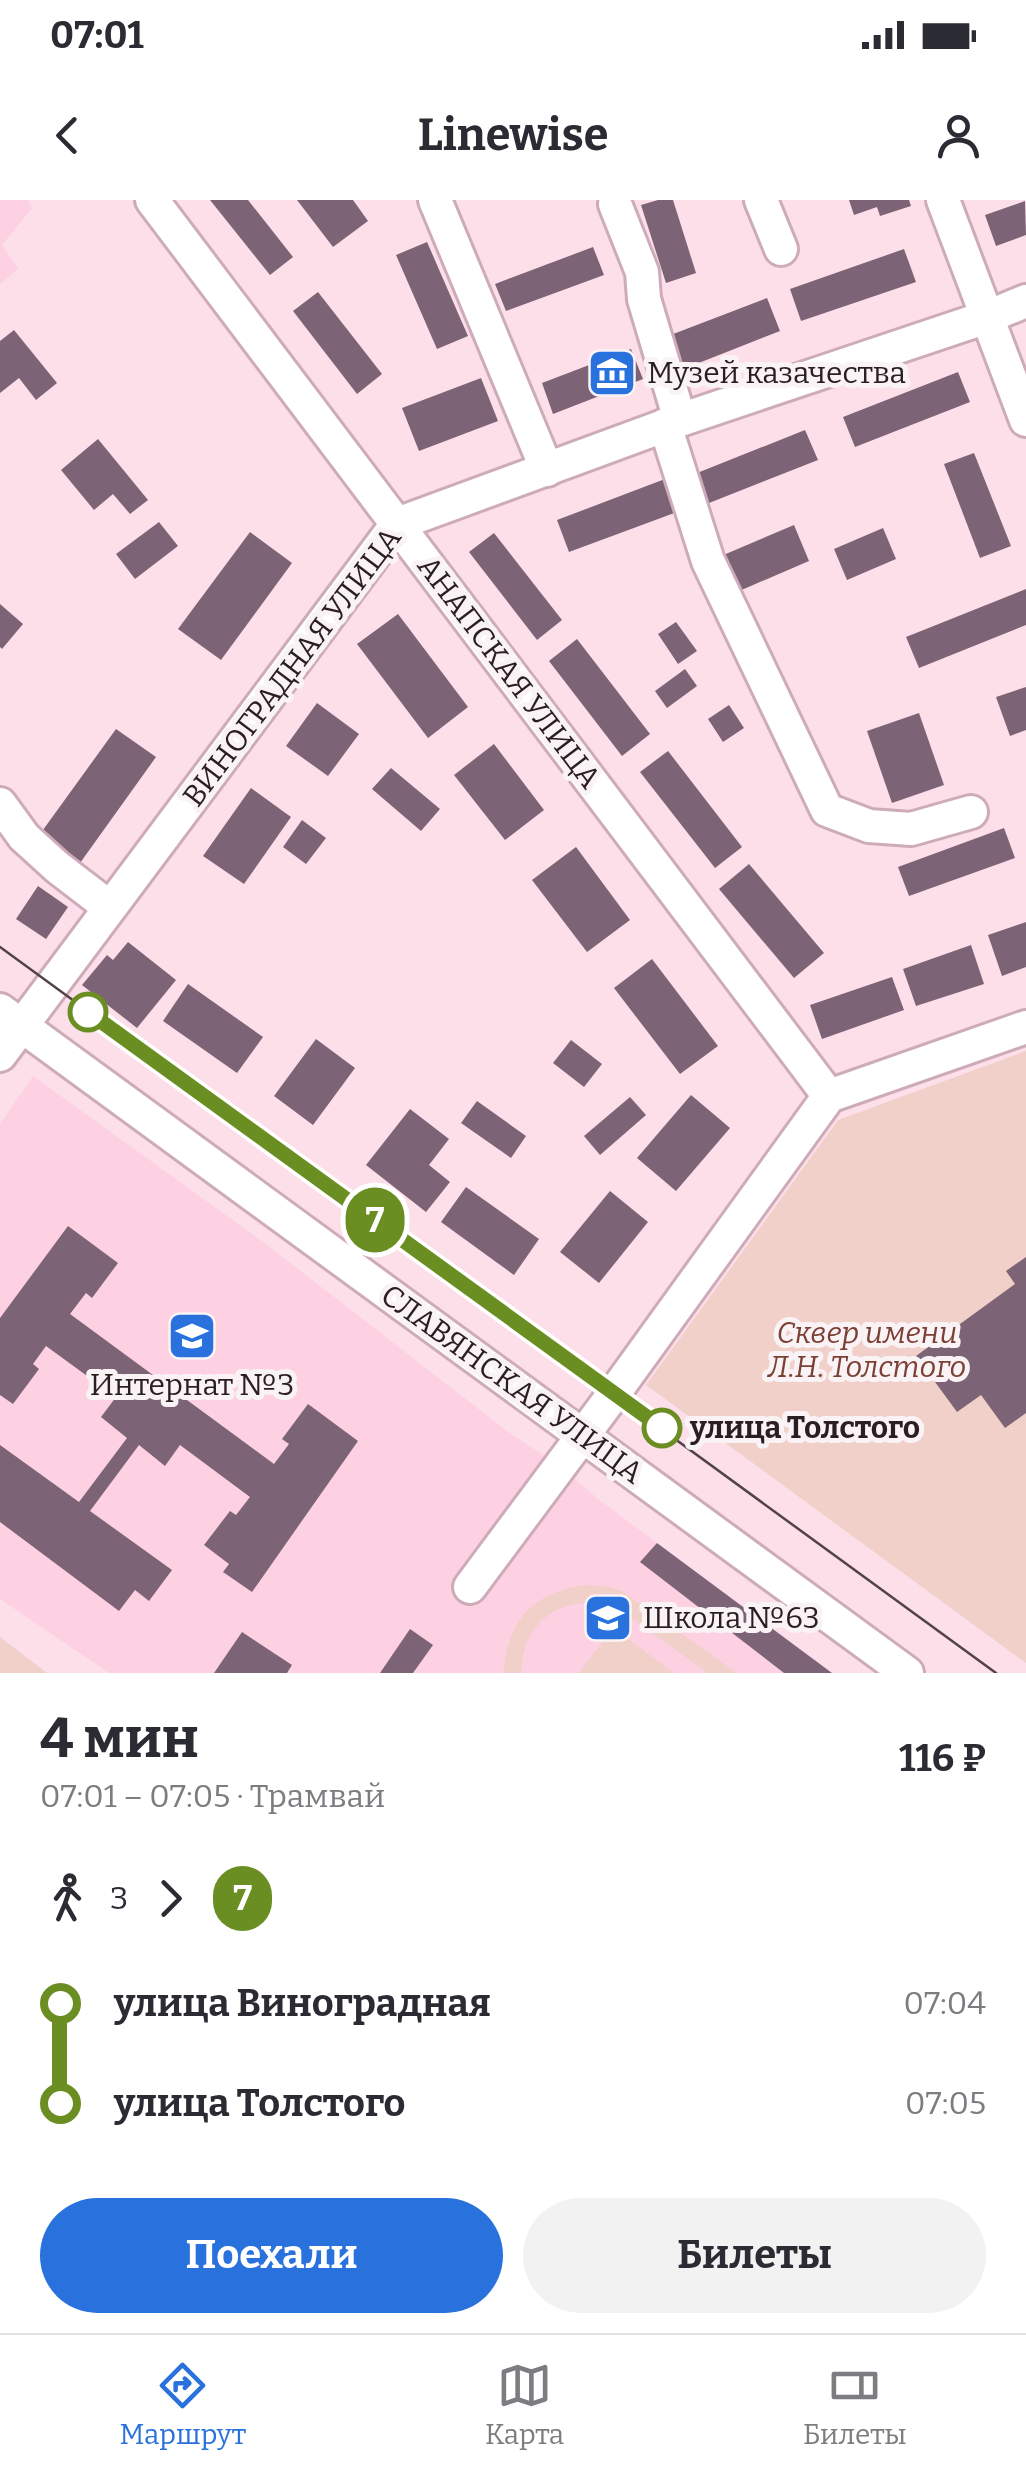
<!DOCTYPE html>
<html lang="ru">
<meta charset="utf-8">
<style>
:root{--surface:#fff;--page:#f2f2f3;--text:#2b2b33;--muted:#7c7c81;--line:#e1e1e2;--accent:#2971dd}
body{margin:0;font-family:Bitter,serif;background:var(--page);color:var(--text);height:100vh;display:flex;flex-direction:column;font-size:38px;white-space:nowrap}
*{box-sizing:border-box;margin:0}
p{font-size:32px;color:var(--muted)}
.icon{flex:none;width:55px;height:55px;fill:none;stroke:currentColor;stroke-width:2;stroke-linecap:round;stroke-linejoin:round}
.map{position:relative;height:1473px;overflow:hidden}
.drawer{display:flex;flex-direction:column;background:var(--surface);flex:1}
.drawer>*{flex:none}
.badge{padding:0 20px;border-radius:32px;font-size:35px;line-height:65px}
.map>.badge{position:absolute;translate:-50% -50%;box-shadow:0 0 0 5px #fff}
.legs{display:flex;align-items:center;gap:15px;height:110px;padding:0 40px;font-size:32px}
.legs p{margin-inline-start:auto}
.overview{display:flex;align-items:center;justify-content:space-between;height:170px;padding:0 40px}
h1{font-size:55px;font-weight:700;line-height:75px}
.cta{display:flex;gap:20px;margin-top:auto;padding:20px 40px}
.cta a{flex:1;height:115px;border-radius:60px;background:var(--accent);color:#fff;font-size:40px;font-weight:700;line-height:115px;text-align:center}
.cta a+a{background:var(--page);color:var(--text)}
ul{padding:0 40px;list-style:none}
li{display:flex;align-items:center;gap:35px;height:100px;font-size:38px}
li i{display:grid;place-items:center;width:15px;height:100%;margin:0 12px;background:currentColor}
li i::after{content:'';width:25px;height:25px;margin:-12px;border:8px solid;border-radius:50%;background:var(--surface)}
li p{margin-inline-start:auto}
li:first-child i{background:linear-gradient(#0000 50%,currentColor 0)}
li:last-child i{background:linear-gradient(currentColor 50%,#0000 0)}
.status{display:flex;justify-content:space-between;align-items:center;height:70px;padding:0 50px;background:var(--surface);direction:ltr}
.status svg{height:28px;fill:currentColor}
header{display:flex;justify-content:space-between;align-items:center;height:130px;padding:0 40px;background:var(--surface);font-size:45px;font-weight:700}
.dock{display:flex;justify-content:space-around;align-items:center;height:140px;border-top:2px solid var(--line);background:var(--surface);font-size:28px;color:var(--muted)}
.dock a{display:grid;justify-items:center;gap:5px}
.dock .selected{color:var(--accent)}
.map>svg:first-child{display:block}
.built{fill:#fdd1e2}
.green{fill:#f0d0c9}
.building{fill:#7d6376}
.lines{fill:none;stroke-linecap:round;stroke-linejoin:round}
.minor-casing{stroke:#ceabb9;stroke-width:38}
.minor{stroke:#fff;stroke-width:32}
.tram{stroke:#534349;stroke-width:2.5}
.line-1-casing{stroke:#fff;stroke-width:22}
.line-1{stroke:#6b8e23;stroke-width:15}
.stop-1-dot{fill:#fff;stroke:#6b8e23;stroke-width:5}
.labels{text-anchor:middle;stroke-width:10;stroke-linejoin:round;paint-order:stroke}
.poi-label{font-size:30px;fill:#2b1e23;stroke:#faf3f5;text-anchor:start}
.street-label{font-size:30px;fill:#2b1e23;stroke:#faf3f5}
.park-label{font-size:30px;font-style:italic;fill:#7c4035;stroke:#faf3f5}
.stop-label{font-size:30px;font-weight:bold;fill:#2b1e23;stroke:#faf3f5;text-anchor:start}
</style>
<div class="status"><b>07:01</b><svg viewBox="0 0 49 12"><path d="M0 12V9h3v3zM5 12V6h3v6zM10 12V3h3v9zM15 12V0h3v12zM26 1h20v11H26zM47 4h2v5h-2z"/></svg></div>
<header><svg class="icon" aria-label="back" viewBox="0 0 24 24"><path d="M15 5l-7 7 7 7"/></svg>Linewise<svg class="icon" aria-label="person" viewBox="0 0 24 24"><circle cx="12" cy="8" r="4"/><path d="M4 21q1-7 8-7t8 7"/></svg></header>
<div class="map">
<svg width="1026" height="1473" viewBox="0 0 1026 1473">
<rect width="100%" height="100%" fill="#fcdfe9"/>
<g class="built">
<path d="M0 0H28L32 8 2 45 18 69 0 84Z"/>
<path d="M33 876 262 1041 507 1231 560 1266 598 1299 657 1343 641 1363 784 1473H109L0 1399V924Z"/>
</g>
<g class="green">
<path d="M1026 851V1463L646 1185 838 920Z"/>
<path d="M585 1385 604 1386 622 1391 737 1473H708L615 1407C564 1392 523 1419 521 1473H504C506 1421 534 1392 585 1385Z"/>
<path d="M613 1428 674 1473H579Z"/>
<path d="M0 1437 47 1473H0Z"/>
</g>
<g class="building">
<path d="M210 0H248L293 57 270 75Z"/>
<path d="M297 0H353L368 21 333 47Z"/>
<path d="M658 0H673L696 73 666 83 641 5Z"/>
<path d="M849 0H909L911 6 880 16 877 7 854 15Z"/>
<path d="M1025 1 1026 35 996 46 985 15Z"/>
<path d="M427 42 468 136 437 149 396 55Z"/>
<path d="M593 47 604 75 506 111 495 84Z"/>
<path d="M904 49 916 82 801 121 790 89Z"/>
<path d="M318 92 382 174 357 194 293 111Z"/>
<path d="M767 98 780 131 681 170 668 136Z"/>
<path d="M14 130 57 183 36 200 19 178 0 193V141Z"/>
<path d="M631 149 643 179 553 214 542 183Z"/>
<path d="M958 172 970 202 855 247 843 217Z"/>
<path d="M481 178 498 221 419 251 402 208Z"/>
<path d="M805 230 818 260 699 307 687 277Z"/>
<path d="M98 239 148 300 130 314 113 294 94 310 61 270Z"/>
<path d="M974 253 1011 346 980 358 944 264Z"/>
<path d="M665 279 677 312 569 352 557 320Z"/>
<path d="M159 322 178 346 135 379 116 354Z"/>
<path d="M794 325 809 361 730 395 714 359Z"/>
<path d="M883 328 896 359 847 380 834 349Z"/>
<path d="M250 332 292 363 221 460 178 429Z"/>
<path d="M494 333 562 420 537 440 469 352Z"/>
<path d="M1026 389V425L919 468 906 437Z"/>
<path d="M0 404 23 424 2 449 0 447Z"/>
<path d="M398 414 468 507 428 538 357 444Z"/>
<path d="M676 422 697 451 678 464 658 434Z"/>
<path d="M577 439 650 534 622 556 549 461Z"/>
<path d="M685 469 697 486 667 508 655 491Z"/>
<path d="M1026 487V530L1010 536 996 497Z"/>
<path d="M317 503 359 534 328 576 286 546Z"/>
<path d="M729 505 744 528 723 542 708 519Z"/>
<path d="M919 513 944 585 892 603 867 531Z"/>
<path d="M116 529 156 557 75 670 35 641Z"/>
<path d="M494 544 544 610 505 640 454 575Z"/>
<path d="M668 551 742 647 715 668 640 572Z"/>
<path d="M391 568 440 609 421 631 372 589Z"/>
<path d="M251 588 291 617 244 684 203 656Z"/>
<path d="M302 620 326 638 306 664 283 647Z"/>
<path d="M1004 628 1015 658 909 696 898 667Z"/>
<path d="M576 647 630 720 587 752 532 680Z"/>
<path d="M749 664 824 753 794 778 719 689Z"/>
<path d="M38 686 68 707 46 739 16 719Z"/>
<path d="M1026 722V767L1002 776 988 735Z"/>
<path d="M128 742 176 780 137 828 82 785 107 755 113 760Z"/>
<path d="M971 745 984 784 916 806 903 769Z"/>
<path d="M652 759 718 846 680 874 614 788Z"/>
<path d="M892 777 904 810 822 839 810 805Z"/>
<path d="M188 784 263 837 237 873 163 821Z"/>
<path d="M316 839 355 868 313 925 274 896Z"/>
<path d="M571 840 602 864 584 887 553 863Z"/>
<path d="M691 895 730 928 676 991 637 958Z"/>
<path d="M630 897 646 915 600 955 584 936Z"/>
<path d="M477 901 526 936 511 958 461 923Z"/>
<path d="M410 909 449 939 429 965 450 982 426 1012 366 965Z"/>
<path d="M466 987 539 1039 514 1075 441 1022Z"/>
<path d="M610 991 648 1022 599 1083 560 1052Z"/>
<path d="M68 1026 118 1063 92 1098 86 1093 70 1114 274 1264 289 1244 282 1239 308 1204 358 1241 252 1392 223 1372 229 1364 204 1345 230 1311 236 1315 250 1297 180 1245 165 1266 139 1245 90 1311 172 1370 149 1401 135 1390 119 1411 0 1322V1245L79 1302 127 1238 101 1217 116 1197 46 1146 33 1164 39 1169 13 1204 0 1195V1118Z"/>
<path d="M1026 1057V1213L1005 1228 981 1195 957 1212 916 1156 1015 1084 1006 1071Z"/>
<path d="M657 1343 832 1473H784L640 1362Z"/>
<path d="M410 1429 433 1445 413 1473H380Z"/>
<path d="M242 1432 292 1465 287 1473H214Z"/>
</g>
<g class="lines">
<g class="minor-casing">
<g id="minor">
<path d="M152 0 829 896"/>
<path d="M435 0 547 270"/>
<path d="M761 0 781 49"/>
<path d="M943 0 1026 220"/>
<path d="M615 4 642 72 644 99 680 220"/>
<path d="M665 225 708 361 827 610 869 626 911 629 971 612"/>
<path d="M0 604 24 637 57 667 109 707"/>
<path d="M0 810 907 1473"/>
<path d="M0 855 397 324 680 220 987 117 1026 101"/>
<path d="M470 1387 607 1203 829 896 1026 827"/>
</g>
</g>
<use href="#minor" class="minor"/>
<path class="tram" d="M0 747 996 1473"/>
</g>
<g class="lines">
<g class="line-1-casing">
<path id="line-1" d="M88 812 662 1228"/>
</g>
<use href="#line-1" class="line-1"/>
</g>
<defs>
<g id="museum-square" transform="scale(2.5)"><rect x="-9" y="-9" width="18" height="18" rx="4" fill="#2971dd" stroke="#faf3f5"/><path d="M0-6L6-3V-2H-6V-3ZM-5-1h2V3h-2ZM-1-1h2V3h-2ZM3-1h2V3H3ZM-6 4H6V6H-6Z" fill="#fff"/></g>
<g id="school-square" transform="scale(2.5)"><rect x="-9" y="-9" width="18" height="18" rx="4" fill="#2971dd" stroke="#faf3f5"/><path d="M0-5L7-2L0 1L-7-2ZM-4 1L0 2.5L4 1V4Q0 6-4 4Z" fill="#fff"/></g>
</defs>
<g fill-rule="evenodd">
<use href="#museum-square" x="612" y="173"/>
<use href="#school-square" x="192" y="1136"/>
<use href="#school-square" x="608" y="1418"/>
</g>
<g class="stop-1-dot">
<circle cx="88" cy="812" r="18"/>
<circle cx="662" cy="1228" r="18"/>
</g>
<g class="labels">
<g class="poi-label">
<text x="647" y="183">Музей казачества</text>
<text x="192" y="1195" text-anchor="middle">Интернат №3</text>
<text x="643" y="1428">Школа №63</text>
</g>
<g class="street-label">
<text transform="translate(292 467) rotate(-53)" y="10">ВИНОГРАДНАЯ УЛИЦА</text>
<text transform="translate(509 472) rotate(53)" y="10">АНАПСКАЯ УЛИЦА</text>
<text transform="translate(512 1184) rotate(36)" y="10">СЛАВЯНСКАЯ УЛИЦА</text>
</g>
<g class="park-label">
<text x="867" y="1143">Сквер имени<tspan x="867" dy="34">Л.Н. Толстого</tspan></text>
</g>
<g class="stop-label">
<text x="690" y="1238">улица Толстого</text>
</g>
</g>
</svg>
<b class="badge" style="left:375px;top:1020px;background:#6b8e23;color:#fff">7</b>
</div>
<section class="drawer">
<div class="overview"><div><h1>4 мин</h1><p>07:01 – 07:05 · Трамвай</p></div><b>116 ₽</b></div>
<div class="legs"><svg class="icon" aria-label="walk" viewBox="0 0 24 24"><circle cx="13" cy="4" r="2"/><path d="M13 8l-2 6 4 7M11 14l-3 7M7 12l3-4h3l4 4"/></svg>3<svg class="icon" aria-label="forward" viewBox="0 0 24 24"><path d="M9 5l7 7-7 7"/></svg><b class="badge" style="background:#6b8e23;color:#fff">7</b></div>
<ul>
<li><i style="color:#6b8e23"></i><b>улица Виноградная</b><p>07:04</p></li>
<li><i style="color:#6b8e23"></i><b>улица Толстого</b><p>07:05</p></li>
</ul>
<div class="cta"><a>Поехали</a><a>Билеты</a></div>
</section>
<nav class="dock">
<a class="selected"><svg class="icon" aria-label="directions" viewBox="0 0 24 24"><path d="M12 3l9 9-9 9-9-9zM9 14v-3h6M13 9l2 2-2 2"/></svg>Маршрут</a>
<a><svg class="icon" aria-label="map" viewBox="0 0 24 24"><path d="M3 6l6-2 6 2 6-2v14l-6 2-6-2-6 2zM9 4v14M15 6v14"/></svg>Карта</a>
<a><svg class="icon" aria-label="tickets" viewBox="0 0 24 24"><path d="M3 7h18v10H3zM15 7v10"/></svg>Билеты</a>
</nav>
